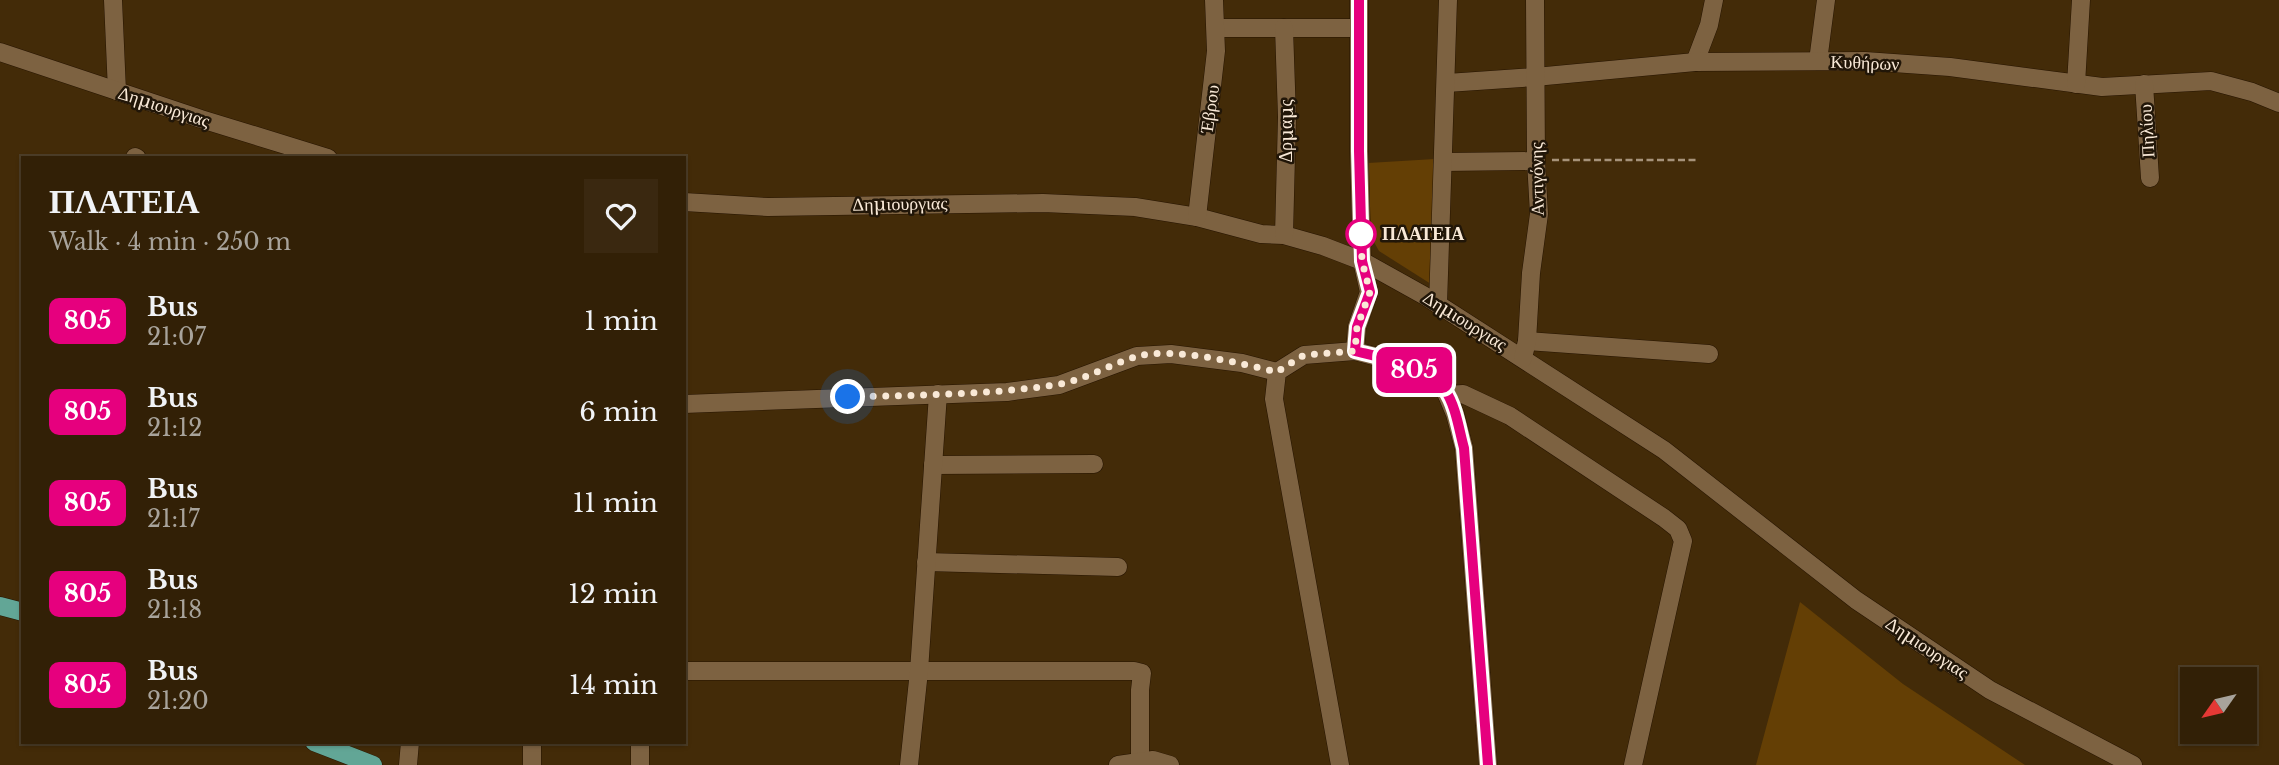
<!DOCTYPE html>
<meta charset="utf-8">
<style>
:root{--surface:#322006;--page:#3a2810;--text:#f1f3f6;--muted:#a8a39b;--line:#4d3e28}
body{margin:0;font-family:"Libre Baskerville",serif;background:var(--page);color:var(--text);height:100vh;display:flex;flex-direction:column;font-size:26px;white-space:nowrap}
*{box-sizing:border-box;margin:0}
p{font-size:23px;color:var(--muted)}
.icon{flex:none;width:38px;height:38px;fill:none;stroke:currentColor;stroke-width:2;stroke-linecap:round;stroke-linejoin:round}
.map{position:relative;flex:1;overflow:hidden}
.details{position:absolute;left:21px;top:156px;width:665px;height:588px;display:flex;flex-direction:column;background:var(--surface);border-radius:0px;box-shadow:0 2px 5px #0004,0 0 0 2px var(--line)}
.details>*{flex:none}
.badge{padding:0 14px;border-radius:10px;font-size:24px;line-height:46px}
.needle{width:46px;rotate:236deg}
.buttons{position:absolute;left:2180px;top:667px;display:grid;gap:14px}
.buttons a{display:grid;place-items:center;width:77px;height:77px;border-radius:0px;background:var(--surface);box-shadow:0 2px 5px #0004,0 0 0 2px var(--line);font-size:35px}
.you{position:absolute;width:35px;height:35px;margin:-18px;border:5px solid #fff;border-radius:50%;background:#1a73e8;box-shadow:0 0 0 10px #1a73e833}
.map>.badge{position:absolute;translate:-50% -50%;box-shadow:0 0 0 4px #fff}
.round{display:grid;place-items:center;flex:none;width:74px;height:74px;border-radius:0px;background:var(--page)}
.overview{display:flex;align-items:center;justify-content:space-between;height:119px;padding:0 28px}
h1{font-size:33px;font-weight:600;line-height:52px}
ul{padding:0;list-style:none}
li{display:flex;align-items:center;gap:21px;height:91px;padding:0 28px}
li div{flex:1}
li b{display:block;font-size:26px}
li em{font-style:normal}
li .badge{min-width:77px;font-weight:700;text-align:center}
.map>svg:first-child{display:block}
.green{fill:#643f05}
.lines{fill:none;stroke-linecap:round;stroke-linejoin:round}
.minor-casing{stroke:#261400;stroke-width:19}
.major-casing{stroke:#261400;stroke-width:19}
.path{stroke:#a7937a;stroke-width:2.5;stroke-dasharray:7 3.5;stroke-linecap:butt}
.minor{stroke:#7d6241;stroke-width:18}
.major{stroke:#62a696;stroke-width:18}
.line-casing{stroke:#fff;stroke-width:16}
.line{stroke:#e6007e;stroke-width:10}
.walk{stroke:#f9e9d7;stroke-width:7;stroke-dasharray:0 12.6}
.stop-dot{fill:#fff;stroke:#e6007e;stroke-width:3.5}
.labels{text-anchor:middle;stroke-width:5;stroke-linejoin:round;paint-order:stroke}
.street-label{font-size:18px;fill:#f9e9d7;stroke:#211608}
.stop-label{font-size:18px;font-weight:bold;fill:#f9e9d7;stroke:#211608;text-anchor:start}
</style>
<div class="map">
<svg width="2279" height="765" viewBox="0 0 2279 765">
<rect width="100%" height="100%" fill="#432b08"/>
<g class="green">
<path d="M1435 159 1431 284 1379 251 1370 235 1368 163Z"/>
<path d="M1800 602 1903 684 2025 765H1756Z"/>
</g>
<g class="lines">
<g class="minor-casing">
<g id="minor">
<path d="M113 0 117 91"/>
<path d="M1216 28H1358"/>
<path d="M0 52 201 119 328 158"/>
<path d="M1818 61 1826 0"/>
<path d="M1695 62 1709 25 1714 0"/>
<path d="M1447 83 1535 77 1695 62 1865 61 1950 67 2102 87 2211 81 2252 92 2279 103"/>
<path d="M2076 84 2081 0"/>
<path d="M2144 84 2150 178"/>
<path d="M135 157 137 158"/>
<path d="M1443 162 1536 161"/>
<path d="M684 202 768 207 1043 203 1135 207 1197 217 1261 234 1284 235 1323 246 1362 261 1425 296 1664 450 1856 600 1990 690 2133 765"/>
<path d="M1197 217 1216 51 1214 0"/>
<path d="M1284 235 1287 117 1284 28"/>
<path d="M1438 304 1448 0"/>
<path d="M1527 341 1709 354"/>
<path d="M1355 351 1357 327 1369 292 1362 261 1359 151V0"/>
<path d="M1523 358 1527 341 1531 273 1539 214 1536 161 1535 0"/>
<path d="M1447 395 1463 394 1510 416 1664 518 1678 529 1683 541 1633 765"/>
<path d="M684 404 1007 392 1059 385 1137 356 1171 354 1242 363 1277 372"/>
<path d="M933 465 1094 464"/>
<path d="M926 562 1118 567"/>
<path d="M684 671H1134L1142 673 1140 690V762"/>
<path d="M532 742V765"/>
<path d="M640 742V765"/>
<path d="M408 765 410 742"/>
<path d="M909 765 919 671 938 394"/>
<path d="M1118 765 1153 760 1170 765"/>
<path d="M1340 765 1274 399 1277 372 1304 355 1355 351 1389 360 1423 373 1445 390 1455 414 1464 448 1488 765"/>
</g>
</g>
<g class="major-casing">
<g id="major">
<path d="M0 606 23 612"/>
<path d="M314 742 373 765"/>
</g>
</g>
<path class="path" d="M1552 160H1699"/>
<use href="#minor" class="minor"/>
<use href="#major" class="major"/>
</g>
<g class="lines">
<g class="line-casing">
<path id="line" d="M1359 0V151L1362 261 1370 292 1357 327 1355 351C1382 358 1428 367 1445 390 1456 406 1459 430 1464 448L1488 765"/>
</g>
<use href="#line" class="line"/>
<path class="walk" d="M848 397C917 395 986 395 1055 385 1083 381 1108 365 1135 357 1171 346 1240 363 1277 372L1304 355 1355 351 1357 327 1370 292 1362 261 1361 234"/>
</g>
<circle class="stop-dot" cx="1361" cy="234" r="14"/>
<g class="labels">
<g class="street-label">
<text transform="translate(1865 63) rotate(2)" y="6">Κυθήρων</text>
<text transform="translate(164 107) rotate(18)" y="6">Δημιουργιας</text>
<text transform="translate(1210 109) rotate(-82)" y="6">Έβρου</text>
<text transform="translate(1286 131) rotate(-90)" y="6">Δρμαμς</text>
<text transform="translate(2147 131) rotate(-93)" y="6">Πηλίου</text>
<text transform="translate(1537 179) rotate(-91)" y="6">Αντιγόνης</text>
<text transform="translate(900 204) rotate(-1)" y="6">Δημιουργιας</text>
<text transform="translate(1465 321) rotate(32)" y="6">Δημιουργιας</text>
<text transform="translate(1927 648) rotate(34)" y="6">Δημιουργιας</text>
</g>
<g class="stop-label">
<text x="1382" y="240">ΠΛΑΤΕΙΑ</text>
</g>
</g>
</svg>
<div class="buttons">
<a><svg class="needle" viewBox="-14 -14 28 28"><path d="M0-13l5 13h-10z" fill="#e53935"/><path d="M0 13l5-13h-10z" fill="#a8a39b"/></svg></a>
</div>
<div class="you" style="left:848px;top:397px"></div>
<b class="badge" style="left:1414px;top:370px;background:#e6007e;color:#fff">805</b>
<section class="details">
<div class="overview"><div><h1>ΠΛΑΤΕΙΑ</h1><p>Walk · 4 min · 250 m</p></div><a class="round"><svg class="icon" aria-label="heart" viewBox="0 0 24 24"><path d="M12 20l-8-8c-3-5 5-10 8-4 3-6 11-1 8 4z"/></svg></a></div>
<ul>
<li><span class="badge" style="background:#e6007e;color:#fff">805</span><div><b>Bus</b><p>21:07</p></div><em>1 min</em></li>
<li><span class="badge" style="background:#e6007e;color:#fff">805</span><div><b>Bus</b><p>21:12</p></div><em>6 min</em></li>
<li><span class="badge" style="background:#e6007e;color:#fff">805</span><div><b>Bus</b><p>21:17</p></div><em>11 min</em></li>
<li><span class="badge" style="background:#e6007e;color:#fff">805</span><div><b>Bus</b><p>21:18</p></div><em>12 min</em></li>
<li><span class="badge" style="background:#e6007e;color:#fff">805</span><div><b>Bus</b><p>21:20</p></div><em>14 min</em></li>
</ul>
</section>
</div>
